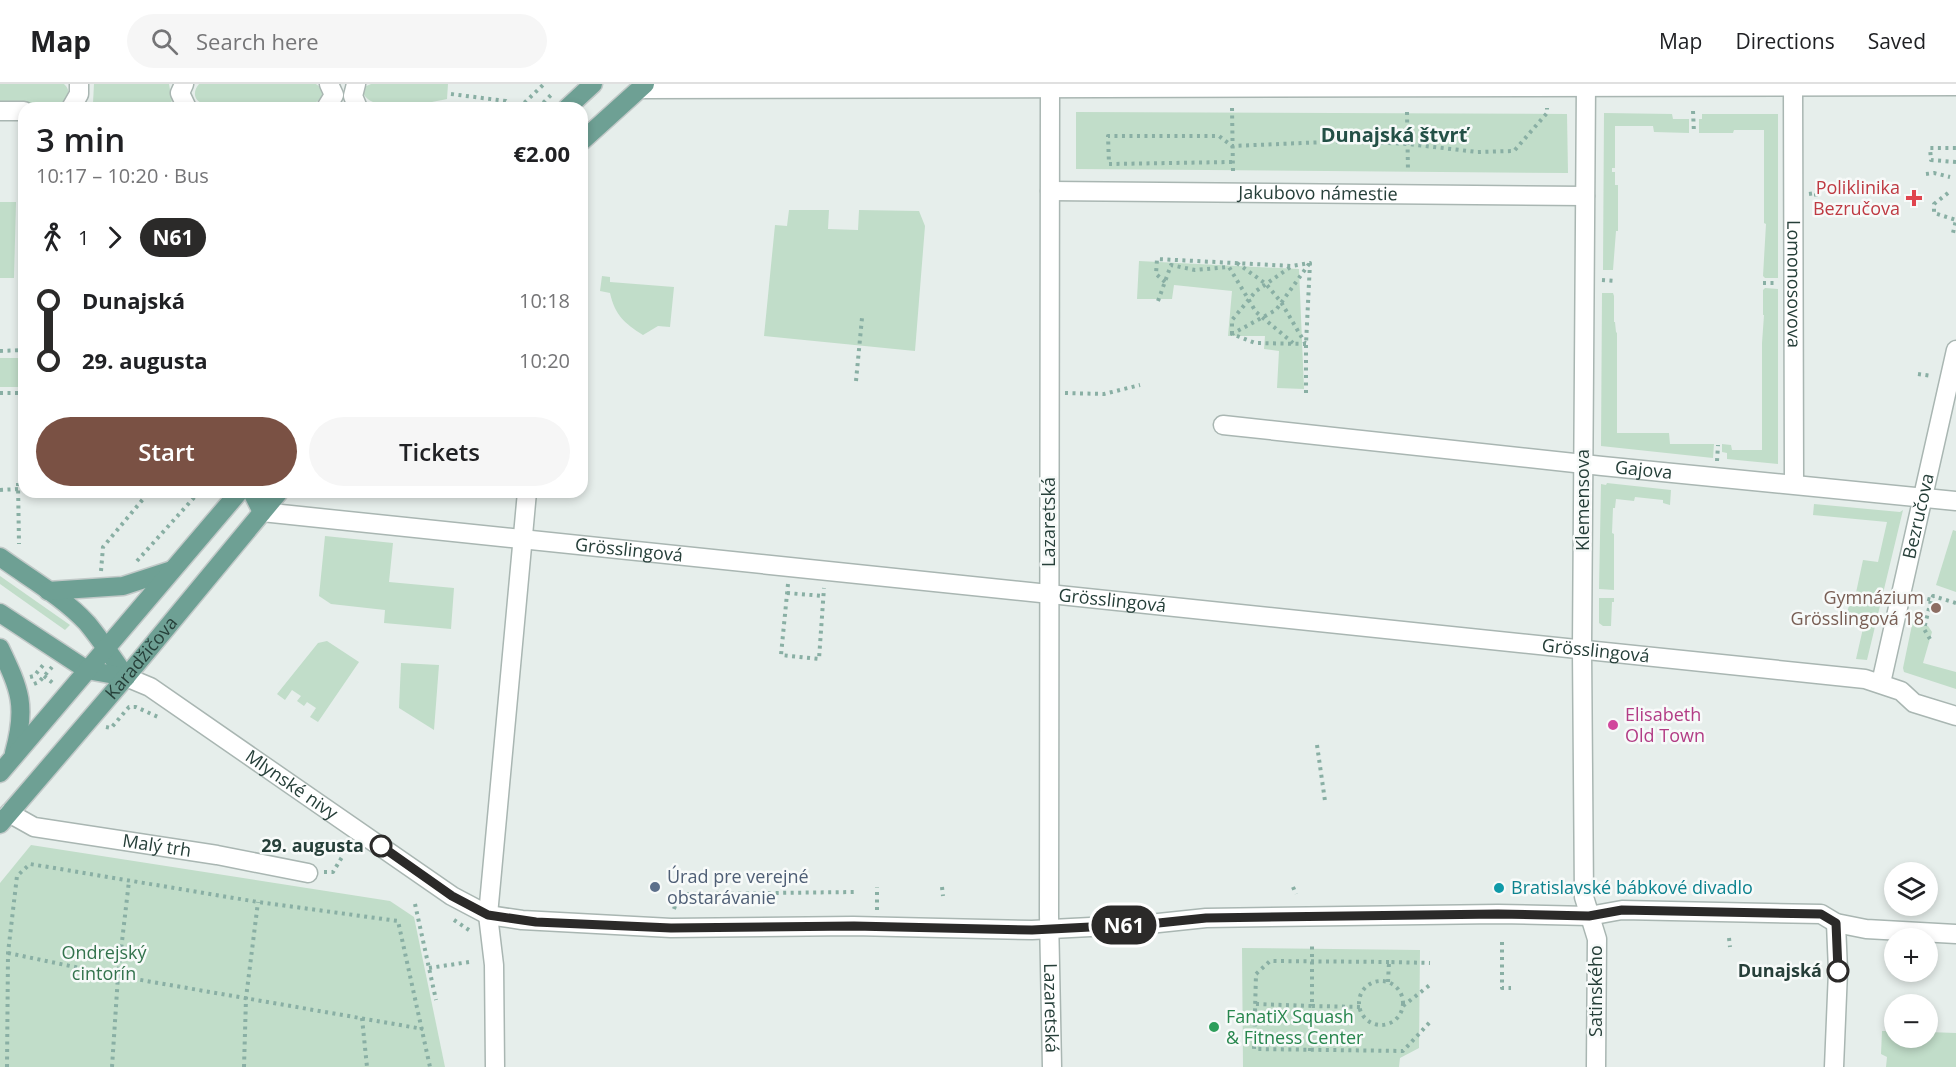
<!DOCTYPE html>
<meta charset="utf-8">
<style>
:root{--surface:#fff;--page:#f6f6f6;--text:#202124;--muted:#757577;--line:#e0e0e0;--accent:#7a5144}
body{margin:0;font-family:"Open Sans",sans-serif;background:var(--page);color:var(--text);height:100vh;display:flex;flex-direction:column;font-size:22px;white-space:nowrap}
*{box-sizing:border-box;margin:0}
p{font-size:20px;color:var(--muted)}
.icon{flex:none;width:33px;height:33px;fill:none;stroke:currentColor;stroke-width:2;stroke-linecap:round;stroke-linejoin:round}
.map{position:relative;flex:1;overflow:hidden}
.sheet{position:absolute;left:18px;top:18px;width:570px;height:396px;display:flex;flex-direction:column;background:var(--surface);border-radius:18px;box-shadow:0 3px 9px #0003}
.sheet>*{flex:none}
.badge{padding:0 12px;border-radius:20px;font-size:21px;line-height:39px}
.tools{position:absolute;left:1884px;top:778px;display:grid;gap:12px}
.tools a{display:grid;place-items:center;width:54px;height:54px;border-radius:50%;background:var(--surface);box-shadow:0 3px 9px #0003;font-size:30px}
.map>.badge{position:absolute;translate:-50% -50%;box-shadow:0 0 0 3px #fff}
.legs{display:flex;align-items:center;gap:9px;height:66px;padding:0 18px;font-size:20px}
.legs p{margin-inline-start:auto}
.summary{display:flex;align-items:center;justify-content:space-between;height:102px;padding:0 18px}
h1{font-size:33px;font-weight:600;line-height:45px}
.cta{display:flex;gap:12px;margin-top:auto;padding:12px 18px}
.cta a{flex:1;height:69px;border-radius:36px;background:var(--accent);color:#fff;font-size:24px;font-weight:600;line-height:69px;text-align:center}
.cta a+a{background:var(--page);color:var(--text)}
ul{padding:0 18px;list-style:none}
li{display:flex;align-items:center;gap:21px;height:60px;font-size:22px}
li i{display:grid;place-items:center;width:9px;height:100%;margin:0 8px;background:currentColor}
li i::after{content:'';width:15px;height:15px;margin:-8px;border:4px solid;border-radius:50%;background:var(--surface)}
li p{margin-inline-start:auto}
li:first-child i{background:linear-gradient(#0000 50%,currentColor 0)}
li:last-child i{background:linear-gradient(currentColor 50%,#0000 0)}
header{display:flex;align-items:center;gap:36px;box-sizing:border-box;height:84px;padding:0 30px;background:var(--surface);border-bottom:2px solid var(--line)}
header strong{font-size:28px}
nav{display:flex;gap:33px;margin-inline-start:auto;font-size:21px}
.search{width:420px;height:54px;background:var(--page);display:flex;align-items:center;gap:15px;box-sizing:border-box;padding:0 21px;border-radius:33px;color:var(--muted);font-size:22px}
.map>svg:first-child{display:block}
.green{fill:#c1ddc9}
.lines{fill:none;stroke-linecap:round;stroke-linejoin:round}
.minor-casing{stroke:#a9b6b2;stroke-width:21}
.major-casing{stroke:#c2c9c8;stroke-width:21}
.path{stroke:#89afa4;stroke-width:4;stroke-dasharray:3 4.5;stroke-linecap:butt}
.minor{stroke:#fff;stroke-width:18}
.major{stroke:#6ea094;stroke-width:18}
.line-1-casing{stroke:#fff;stroke-width:14}
.line-1{stroke:#2b2a29;stroke-width:9}
.health-dot{fill:#e0444e;stroke:#f7faf9;stroke-width:2}
.education-dot{fill:#8d6e63;stroke:#f7faf9;stroke-width:2}
.hotel-dot{fill:#d1479c;stroke:#f7faf9;stroke-width:2}
.stop-1-dot{fill:#fff;stroke:#2b2a29;stroke-width:3}
.service-dot{fill:#5c6f8a;stroke:#f7faf9;stroke-width:2}
.culture-dot{fill:#0f9aa8;stroke:#f7faf9;stroke-width:2}
.leisure-dot{fill:#2e9e5b;stroke:#f7faf9;stroke-width:2}
.labels{text-anchor:middle;stroke-width:5;stroke-linejoin:round;paint-order:stroke}
.health-label{font-size:18px;fill:#be3a42;stroke:#f7faf9;text-anchor:end}
.street-label{font-size:18px;fill:#263f39;stroke:#f7faf9}
.education-label{font-size:18px;fill:#785e54;stroke:#f7faf9;text-anchor:end}
.hotel-label{font-size:18px;fill:#b23c85;stroke:#f7faf9;text-anchor:start}
.stop-label{font-size:18px;font-weight:bold;fill:#263f39;stroke:#f7faf9;text-anchor:end}
.service-label{font-size:18px;fill:#4e5e75;stroke:#f7faf9;text-anchor:start}
.culture-label{font-size:18px;fill:#0d838f;stroke:#f7faf9;text-anchor:start}
.park-label{font-size:18px;fill:#33734d;stroke:#f7faf9}
.leisure-label{font-size:18px;fill:#27864d;stroke:#f7faf9;text-anchor:start}
.neighbourhood-label{font-size:20px;font-weight:bold;fill:#235046;stroke:#f7faf9}
</style>
<header>
<strong>Map</strong>
<div class="search"><svg class="icon" aria-label="search" viewBox="0 0 24 24"><circle cx="10" cy="10" r="6"/><path d="M15 15l6 6"/></svg>Search here</div>
<nav><a>Map</a><a>Directions</a><a>Saved</a></nav>
</header>
<div class="map">
<svg width="1956" height="983" viewBox="0 0 1956 983">
<rect width="100%" height="100%" fill="#e6eeeb"/>
<g class="green">
<path d="M0 0H64C71 6 70 15 61 20H0Z"/>
<path d="M94 0H169L172 17 169 20 93 19Z"/>
<path d="M199 0H316C322 4 324 10 320 16L312 20H205C194 18 192 8 199 0Z"/>
<path d="M371 0H448L447 15C427 19 377 30 364 11V3Z"/>
<path d="M1076 28 1567 30 1568 89 1076 85Z"/>
<path d="M1604 29 1672 30 1673 35H1689V49L1654 48 1653 42H1615V84H1612V88H1615V101H1618V147H1616L1613 186H1603Z"/>
<path d="M1702 30H1778V194H1765L1763 192 1766 140 1764 139V46H1734L1733 49H1699V35H1702Z"/>
<path d="M0 118H16L14 194H0Z"/>
<path d="M789 126H829L828 145 858 146 859 126 919 127 925 142 915 267 764 252 775 141 787 142Z"/>
<path d="M1139 177 1299 185 1304 305 1277 304 1279 267 1264 265 1265 252H1228L1232 207 1174 201 1172 215H1137Z"/>
<path d="M602 192 610 193V198L674 203 670 243 658 242 643 251C624 239 615 231 610 209L600 207Z"/>
<path d="M1765 204 1778 205V380L1727 375V369L1722 368V360L1731 361 1732 366H1762V259L1764 231H1763V206Z"/>
<path d="M1602 209H1613L1614 212V238H1615L1616 248 1617 249V349H1669L1670 360H1714L1713 374 1601 362Z"/>
<rect x="0" y="274" width="24" height="29"/>
<path d="M1607 399 1671 406 1670 421 1663 419V416L1635 413 1634 417 1616 415 1615 424H1613L1612 449 1614 450V506L1599 505 1601 400 1606 401Z"/>
<path d="M1814 420 1900 428 1903 426 1867 576 1856 575 1864 540 1849 537 1851 530 1847 529 1850 518H1854L1863 476 1878 478 1887 438 1813 431Z"/>
<path d="M1953 446 1956 447V508L1936 501Z"/>
<path d="M325 452 393 459 389 498 454 504 451 545 384 539 385 526 331 520 319 512Z"/>
<path d="M0 492 70 541 65 546 0 500Z"/>
<path d="M1599 514H1614V518H1612L1611 542H1603L1599 539Z"/>
<path d="M1913 536 1928 542 1932 548 1923 579 1956 588V605L1904 588 1903 584Z"/>
<path d="M327 557 359 578 318 638 310 633 316 624 307 618 304 622 297 617 301 612 292 606 285 616 277 610 318 559Z"/>
<path d="M401 579 439 581 434 646 399 624Z"/>
<path d="M31 761 390 817 414 833 445 983H0V799Z"/>
<path d="M1242 864 1420 866 1419 964 1400 974 1399 983H1243Z"/>
<path d="M1882 947H1894V954H1928V948L1956 949V983H1886L1887 973 1881 970Z"/>
</g>
<g class="lines">
<g class="minor-casing">
<g id="minor">
<path d="M184 0 180 9 187 24"/>
<path d="M356 0 353 12 358 24"/>
<path id="s1" d="M1050 0 1049 831 1052 983"/>
<path d="M1586 0 1582 565 1584 813 1597 855 1596 983"/>
<path id="s2" d="M1793 0 1794 400"/>
<path d="M639 5 1956 2"/>
<path d="M71 24 79 10V0"/>
<path d="M326 24 334 11 329 0"/>
<path d="M0 27H24"/>
<path id="s3" d="M1050 107 1585 112"/>
<path id="s4" d="M1223 341 1602 382 1956 417"/>
<path id="s5" d="M262 428 1865 595 1901 607 1914 619 1956 632"/>
<path id="s6" d="M126 593 150 603 452 812 488 831 522 836 671 844 853 842 1032 846 1149 840 1206 834 1498 830 1589 832 1622 826 1821 830 1836 839 1866 845 1956 850"/>
<path id="s7" d="M1881 599 1956 266"/>
<path id="s8" d="M9 729 34 743 217 771 308 789"/>
<path d="M495 983 494 881 488 831 527 408"/>
<path d="M1834 983 1838 887 1836 839"/>
</g>
</g>
<g class="major-casing">
<g id="major">
<path d="M567 24 593 0"/>
<path d="M582 57 645 0"/>
<path d="M252 408 262 428"/>
<path d="M0 473C29 494 63 513 87 539 101 556 113 574 126 593"/>
<path d="M48 507 123 502 172 486"/>
<path d="M0 529 87 586 126 593"/>
<path d="M0 564C20 606 27 622 14 669"/>
<path d="M0 689 239 408"/>
<path id="s9" d="M0 740 126 593 279 408"/>
</g>
</g>
<g class="path">
<path d="M451 10 506 17 515 24"/>
<path d="M519 24 544 0"/>
<path d="M538 24 552 10"/>
<path d="M1232 24 1233 87"/>
<path d="M1693 27 1694 49"/>
<path d="M1407 28 1408 88"/>
<path d="M1232 78 1109 80 1108 52H1219L1232 62 1350 57 1408 60 1477 68 1514 67 1547 29V24"/>
<path d="M1956 78 1931 76 1930 64H1956"/>
<path d="M1926 90 1934 89 1950 93"/>
<path d="M1948 109 1934 120V129L1956 136 1953 149"/>
<path d="M1809 110 1816 109V127L1842 128"/>
<path d="M1237 179 1266 200 1281 218 1305 259"/>
<path d="M1602 196 1615 197"/>
<path d="M1165 198 1156 190 1157 175 1292 182 1310 179 1306 260V311"/>
<path d="M1763 199H1777"/>
<path d="M1158 217 1171 181 1195 186 1229 183 1256 228 1293 259"/>
<path d="M1232 250V236L1256 207 1292 182"/>
<path d="M1306 260 1255 259 1232 250 1276 226 1309 180"/>
<path d="M0 267 24 266"/>
<path d="M1918 290 1932 292"/>
<path d="M856 297 862 234"/>
<path d="M0 309H24"/>
<path d="M1065 309 1104 310 1140 301"/>
<path d="M21 330 22 309"/>
<path d="M1717 377 1718 361"/>
<path d="M18 399 19 460"/>
<path d="M0 406 18 405"/>
<path d="M137 477 199 408"/>
<path d="M101 487 103 463 149 408"/>
<path d="M788 500 781 571 819 575 824 504"/>
<path d="M787 509 823 512"/>
<path d="M1920 513 1932 516 1933 512 1956 519"/>
<path d="M1930 555 1924 545 1931 516"/>
<path d="M44 592 54 600"/>
<path d="M30 593 34 592 44 580"/>
<path d="M34 600 39 598 52 583"/>
<path d="M106 643 111 644 129 623H136L158 633"/>
<path d="M1317 661 1325 717"/>
<path d="M324 788H333L342 773"/>
<path d="M942 803 943 812"/>
<path d="M1293 803 1296 810"/>
<path d="M415 820 436 916"/>
<path d="M674 825 679 810 857 808"/>
<path d="M877 826V803"/>
<path d="M454 836 472 848"/>
<path d="M1729 854 1730 863"/>
<path d="M1502 858V904H1511"/>
<path d="M8 869 118 892 423 945"/>
<path d="M1389 878 1270 877 1256 890 1254 965 1403 967 1431 937"/>
<path d="M429 884 469 878"/>
<circle cx="1381" cy="919" r="22"/>
<path d="M1388 898 1389 878 1430 879"/>
<path d="M1256 920 1312 922V860"/>
<path d="M1403 922 1431 900"/>
<path d="M362 934 367 983"/>
<path d="M1310 967 1312 922 1360 923"/>
<path d="M7 983 8 869 17 792 30 780 258 818 398 837 430 983"/>
<path d="M112 983 118 892 129 797"/>
<path d="M244 983 246 914 258 818"/>
</g>
<use href="#minor" class="minor"/>
<use href="#major" class="major"/>
</g>
<g class="lines">
<g class="line-1-casing">
<path id="line-1" d="M381 762 452 812 488 831 536 838 671 844 854 842 1032 846 1149 840 1206 834 1498 830 1589 832 1622 826 1821 830 1836 839 1838 887"/>
</g>
<use href="#line-1" class="line-1"/>
</g>
<path class="health-dot" d="M1911 105h6v6h6v6h-6v6h-6v-6h-6v-6h6z"/>
<circle class="education-dot" cx="1936" cy="524" r="6"/>
<circle class="hotel-dot" cx="1613" cy="641" r="6"/>
<g class="stop-1-dot">
<circle cx="381" cy="762" r="10"/>
<circle cx="1838" cy="887" r="10"/>
</g>
<circle class="service-dot" cx="655" cy="803" r="6"/>
<circle class="culture-dot" cx="1499" cy="804" r="6"/>
<circle class="leisure-dot" cx="1214" cy="943" r="6"/>
<g class="labels">
<g class="health-label">
<text x="1900" y="110">Poliklinika<tspan x="1900" dy="21">Bezručova</tspan></text>
</g>
<g class="street-label">
<text dy="6" stroke="none"><textPath href="#s3" startOffset="268">Jakubovo námestie</textPath></text>
<text dy="6" stroke="none"><textPath href="#s2" startOffset="200">Lomonosovova</textPath></text>
<text dy="6" stroke="none"><textPath href="#s4" startOffset="423">Gajova</textPath></text>
<text transform="translate(1583 416) rotate(-90)" y="6">Klemensova</text>
<text dy="6" stroke="none"><textPath href="#s7" startOffset="171">Bezručova</textPath></text>
<text transform="translate(1049 438) rotate(-90)" y="6">Lazaretská</text>
<text dy="6" stroke="none"><textPath href="#s5" startOffset="369">Grösslingová</textPath></text>
<text dy="6" stroke="none"><textPath href="#s5" startOffset="855">Grösslingová</textPath></text>
<text dy="6" stroke="none"><textPath href="#s5" startOffset="1341">Grösslingová</textPath></text>
<text dy="6" stroke="none"><textPath href="#s9" startOffset="218">Karadžičova</textPath></text>
<text dy="6" stroke="none"><textPath href="#s6" startOffset="198">Mlynské nivy</textPath></text>
<text dy="6" stroke="none"><textPath href="#s8" startOffset="153">Malý trh</textPath></text>
<text transform="translate(1596 907) rotate(-90)" y="6">Satinského</text>
<text dy="6" stroke="none"><textPath href="#s1" startOffset="924">Lazaretská</textPath></text>
</g>
<g class="education-label">
<text x="1924" y="520">Gymnázium<tspan x="1924" dy="21">Grösslingová 18</tspan></text>
</g>
<g class="hotel-label">
<text x="1625" y="637">Elisabeth<tspan x="1625" dy="21">Old Town</tspan></text>
</g>
<g class="stop-label">
<text x="364" y="768">29. augusta</text>
<text x="1822" y="893">Dunajská</text>
</g>
<g class="service-label">
<text x="667" y="799">Úrad pre verejné<tspan x="667" dy="21">obstarávanie</tspan></text>
</g>
<g class="culture-label">
<text x="1511" y="810">Bratislavské bábkové divadlo</text>
</g>
<g class="park-label">
<text x="104" y="875">Ondrejský<tspan x="104" dy="21">cintorín</tspan></text>
</g>
<g class="leisure-label">
<text x="1226" y="939">FanatiX Squash<tspan x="1226" dy="21">&amp; Fitness Center</tspan></text>
</g>
<g class="neighbourhood-label">
<text x="1394" y="58">Dunajská štvrť</text>
</g>
</g>
</svg>
<div class="tools">
<a><svg class="icon" aria-label="layers" viewBox="0 0 24 24"><path d="M12 4l9 5-9 5-9-5zM3 14l9 5 9-5"/></svg></a>
<a>+</a>
<a>−</a>
</div>
<b class="badge" style="left:1124px;top:841px;background:#2b2a29;color:#fff">N61</b>
<section class="sheet">
<div class="summary"><div><h1>3 min</h1><p>10:17 – 10:20 · Bus</p></div><b>€2.00</b></div>
<div class="legs"><svg class="icon" aria-label="walk" viewBox="0 0 24 24"><circle cx="13" cy="4" r="2"/><path d="M13 8l-2 6 4 7M11 14l-3 7M7 12l3-4h3l4 4"/></svg>1<svg class="icon" aria-label="forward" viewBox="0 0 24 24"><path d="M9 5l7 7-7 7"/></svg><b class="badge" style="background:#2b2a29;color:#fff">N61</b></div>
<ul>
<li><i style="color:#2b2a29"></i><b>Dunajská</b><p>10:18</p></li>
<li><i style="color:#2b2a29"></i><b>29. augusta</b><p>10:20</p></li>
</ul>
<div class="cta"><a>Start</a><a>Tickets</a></div>
</section>
</div>
